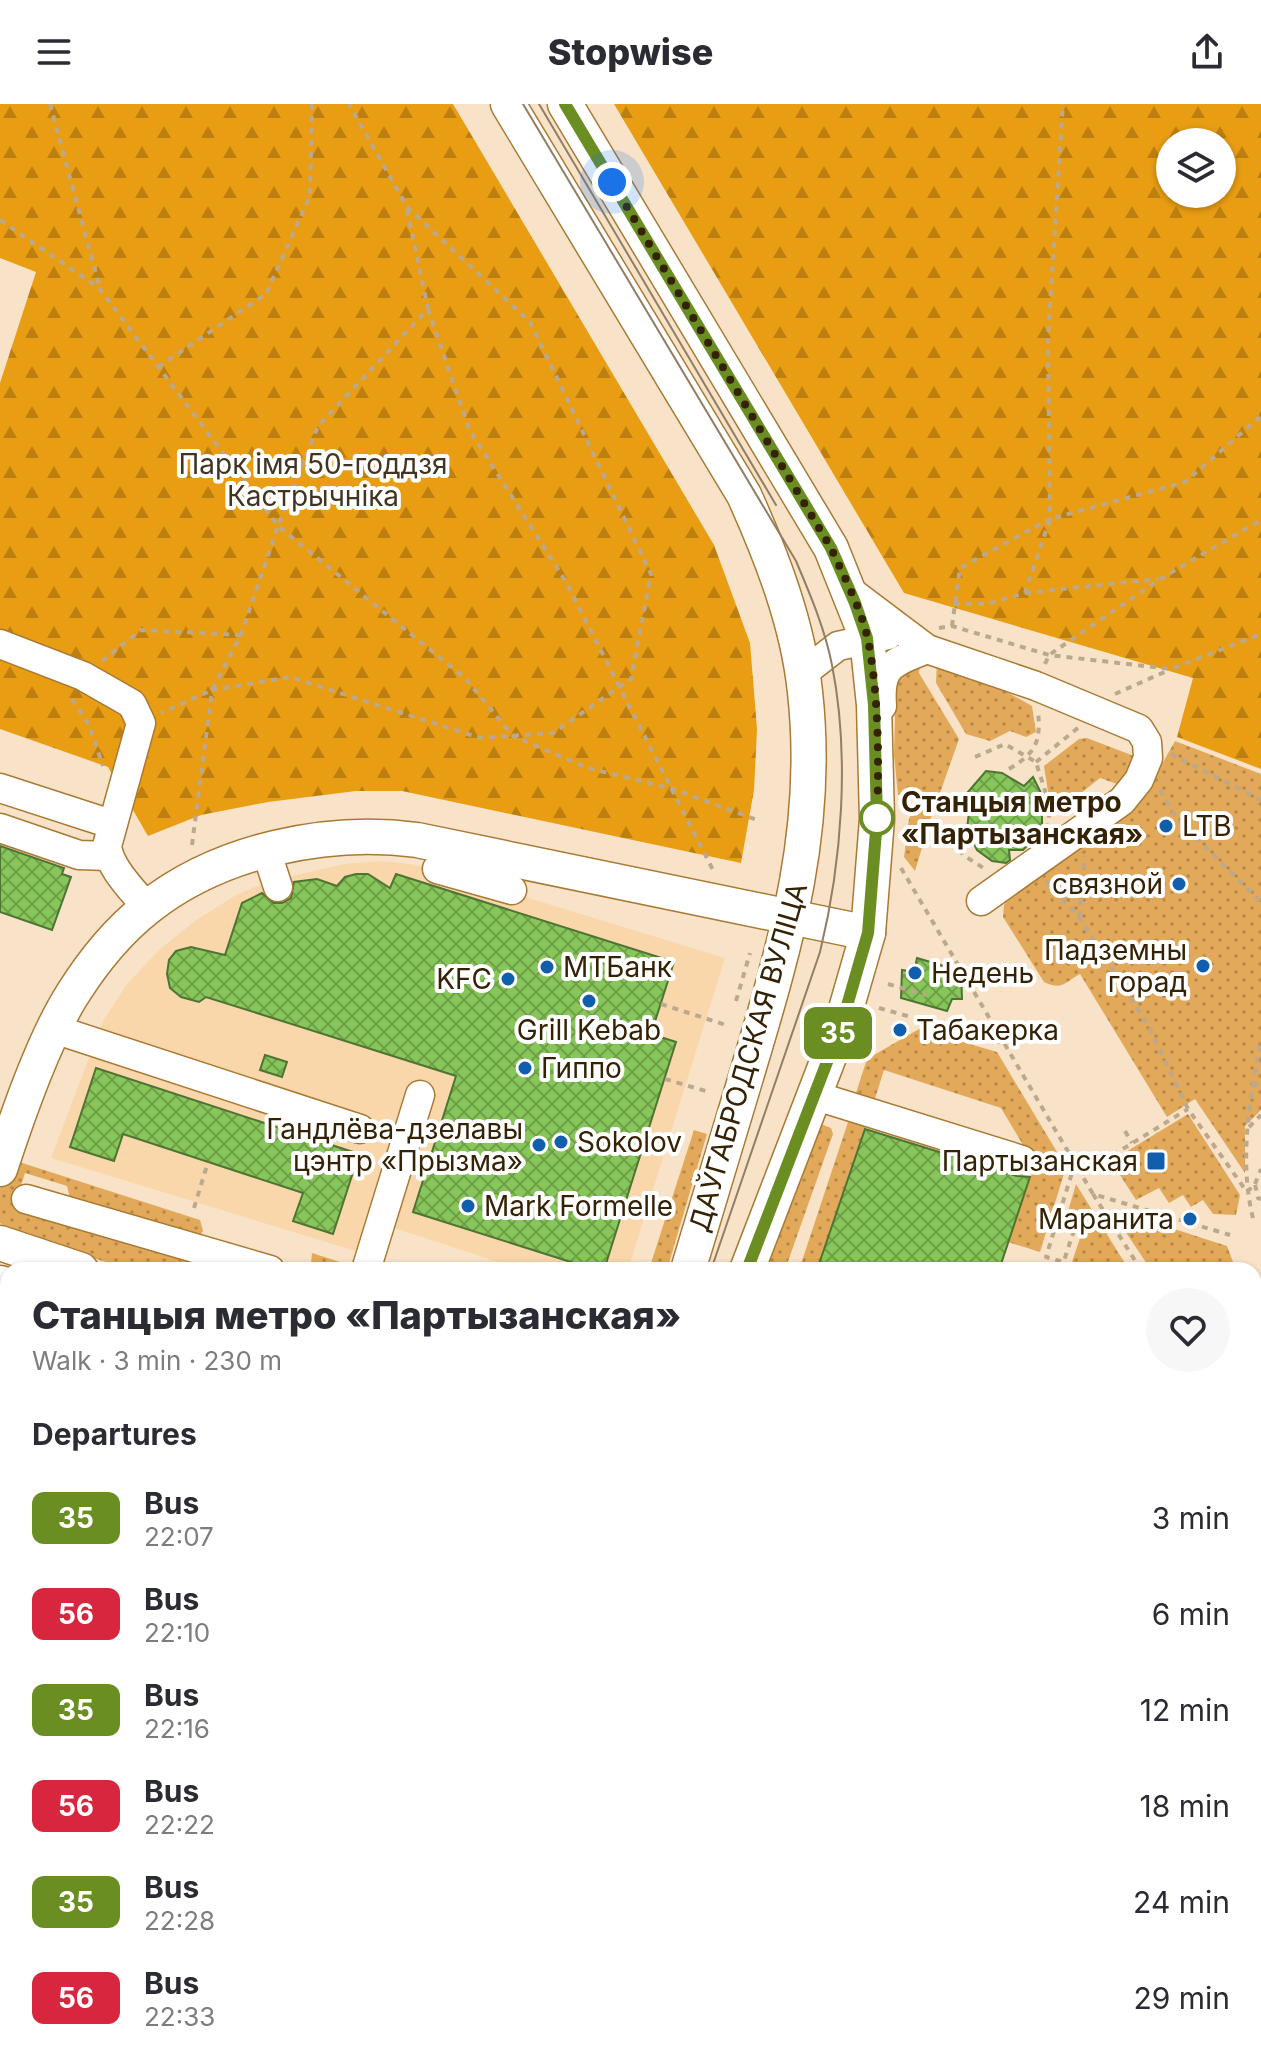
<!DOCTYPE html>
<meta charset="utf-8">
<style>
:root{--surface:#fff;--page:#f7f7f7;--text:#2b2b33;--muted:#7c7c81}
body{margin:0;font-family:Inter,sans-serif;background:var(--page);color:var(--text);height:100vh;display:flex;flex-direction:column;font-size:30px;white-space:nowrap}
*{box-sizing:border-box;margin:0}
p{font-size:26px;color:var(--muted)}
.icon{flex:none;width:44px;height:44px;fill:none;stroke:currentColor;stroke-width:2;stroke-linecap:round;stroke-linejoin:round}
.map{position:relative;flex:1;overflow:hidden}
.drawer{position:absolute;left:0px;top:1158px;width:1262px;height:800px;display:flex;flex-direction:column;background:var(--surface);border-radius:24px 24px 0 0;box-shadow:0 2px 6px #0004}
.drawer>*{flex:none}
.badge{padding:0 16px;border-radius:12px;font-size:28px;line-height:52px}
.buttons{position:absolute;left:1156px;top:24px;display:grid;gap:16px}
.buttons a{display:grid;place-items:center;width:80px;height:80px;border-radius:50%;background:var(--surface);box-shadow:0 2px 6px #0004;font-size:40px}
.you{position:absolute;width:40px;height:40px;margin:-20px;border:6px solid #fff;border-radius:50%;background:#1a73e8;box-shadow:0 0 0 12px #1a73e833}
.map>.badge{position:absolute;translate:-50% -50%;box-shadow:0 0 0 4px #fff}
h2{padding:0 32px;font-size:30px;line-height:72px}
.round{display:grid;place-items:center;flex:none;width:84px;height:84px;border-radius:42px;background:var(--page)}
.headline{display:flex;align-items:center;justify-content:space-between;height:136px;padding:0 32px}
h1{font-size:38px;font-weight:800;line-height:60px}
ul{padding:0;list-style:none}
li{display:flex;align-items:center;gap:24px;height:96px;padding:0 32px}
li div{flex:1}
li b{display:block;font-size:30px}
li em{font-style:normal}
li .badge{min-width:88px;font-weight:700;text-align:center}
header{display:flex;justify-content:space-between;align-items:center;height:104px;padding:0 32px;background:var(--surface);font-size:36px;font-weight:800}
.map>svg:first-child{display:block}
.built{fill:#f9d7ab}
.grass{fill:url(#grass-dots)}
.forest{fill:url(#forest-firs);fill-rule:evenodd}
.building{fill:url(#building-cross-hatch);stroke:#4e7433;stroke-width:2}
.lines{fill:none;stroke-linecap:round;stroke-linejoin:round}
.minor-casing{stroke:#a97a34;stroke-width:31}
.major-casing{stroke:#a97a34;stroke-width:37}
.path{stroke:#bca88d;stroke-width:4;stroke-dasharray:6 6;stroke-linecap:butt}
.minor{stroke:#fff;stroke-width:28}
.major{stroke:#fff;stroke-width:34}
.tram{stroke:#927e63;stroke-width:2}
.line-casing{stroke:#fff;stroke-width:18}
.line{stroke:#6b8e23;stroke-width:12}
.walk{stroke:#352205;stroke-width:8;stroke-dasharray:0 14.4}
.stop-dot{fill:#fff;stroke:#6b8e23;stroke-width:4}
.poi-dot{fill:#115ead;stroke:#fff;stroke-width:3}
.labels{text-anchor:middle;stroke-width:8;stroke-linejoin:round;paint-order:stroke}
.park-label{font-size:28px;fill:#423420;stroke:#fff}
.stop-label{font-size:28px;font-weight:bold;fill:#352205;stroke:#fff;text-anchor:start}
.poi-label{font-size:28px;fill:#352205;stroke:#fff;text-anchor:start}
.street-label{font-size:28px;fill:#352205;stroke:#fff}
</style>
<header><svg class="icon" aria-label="menu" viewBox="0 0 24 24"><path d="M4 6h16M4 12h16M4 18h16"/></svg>Stopwise<svg class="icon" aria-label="share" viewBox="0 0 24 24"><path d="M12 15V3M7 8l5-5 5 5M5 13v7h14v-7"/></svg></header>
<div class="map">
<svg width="1261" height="1958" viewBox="0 0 1261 1958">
<defs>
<pattern id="grass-dots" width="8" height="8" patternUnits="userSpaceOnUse" patternTransform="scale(2)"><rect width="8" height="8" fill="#e2a95a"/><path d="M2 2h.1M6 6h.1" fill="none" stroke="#b88948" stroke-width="1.8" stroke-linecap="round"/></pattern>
<pattern id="forest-firs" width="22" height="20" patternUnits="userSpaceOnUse" patternTransform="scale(2)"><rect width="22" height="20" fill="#e89d13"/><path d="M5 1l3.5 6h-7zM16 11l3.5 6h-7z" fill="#bd8010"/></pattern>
<pattern id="building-cross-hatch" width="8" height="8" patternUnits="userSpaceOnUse" patternTransform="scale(2)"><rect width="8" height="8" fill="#87c65a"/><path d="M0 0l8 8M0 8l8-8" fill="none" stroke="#6fa048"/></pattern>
</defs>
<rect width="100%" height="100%" fill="#f8e3c9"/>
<g class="built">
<path d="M382 757 411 760 450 770 725 854 628 1166H522L370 1116 359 1148 51 1054 103 917 127 880 160 845 195 817 236 791 267 778 344 760Z"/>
<path d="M8 1809V1950H386L384 1958H0V1833Z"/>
</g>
<g class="grass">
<path d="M921 553 919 569 959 635 940 689 898 691 894 651 895 614 890 588 893 577Z"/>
<path d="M937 554 955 559 1032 602 1036 628 1026 633 1010 627 990 637 966 630 936 579Z"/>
<path d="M1087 634 1134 652 1129 671 1117 680 1100 674 1076 693 1073 701 1051 707 1044 662 1079 635Z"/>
<path d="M1175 637 1261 670V1006L1245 1022V1069L1195 995 1167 1013 1080 870C1065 878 1062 887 1044 878L1003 813 1004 801 1010 793 1148 685Z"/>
<path d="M916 700H929L933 707 915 767 904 753 909 715Z"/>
<path d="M919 925 997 948 1066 1063 1040 1148 1008 1138 1035 1061 1001 1004 884 966 873 1001 854 995 867 955Z"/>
<path d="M1188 1010 1240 1091 1236 1111 1213 1110 1203 1096 1191 1103 1183 1091 1169 1099 1159 1084 1136 1096 1111 1057Z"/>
<path d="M850 1012 867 1018 817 1166H799Z"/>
<path d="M821 1020 831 1024 833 1030 785 1166H764Z"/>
<path d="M694 1026 707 1030 667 1166H653L651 1159Z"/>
<path d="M13 1056 200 1116 203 1127 200 1131 71 1099 67 1082 25 1069 15 1100 236 1166H130L12 1127 0 1119V1085Z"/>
<path d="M1076 1080 1129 1166H1074L1071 1161 1084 1122 1066 1114Z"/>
<path d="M1140 1114 1227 1142 1236 1166H1151L1123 1124Z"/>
<path d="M312 1149 352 1162 346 1166H316L311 1159Z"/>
<path d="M1254 1200C1261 1219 1261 1262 1254 1284Z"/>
</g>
<g class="forest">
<path d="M0 0H453L714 441 750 539 757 625 754 686 741 759 402 687H356L268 698 201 711 148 732 108 663 0 625V279L36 168 0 154Z"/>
<path d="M614 0H1261V665L1177 633 1193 574 904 489ZM1170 38H1222V90H1170Z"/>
</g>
<g class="building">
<path d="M986 667 1002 669 1024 682 1033 673 1042 691V720L1037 732 1023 746H1009L1010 756 1006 759 992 757 977 746 967 725 970 699 961 696Z"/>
<path d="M0 742 64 764 62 770 71 773 52 826 0 808Z"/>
<path d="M356 770H368L390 784 396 770 674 858 651 930 676 938 604 1166H596L413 1108 456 972 206 893 199 898 181 893 170 884 167 870 169 856 176 847 191 843 225 851 242 799 262 789 274 799H282L291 794 294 778 317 775 337 782 345 773Z"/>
<path d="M917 854 961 867 962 895H952L947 907 901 894 902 866 914 868Z"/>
<path d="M265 951 287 958 282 973 260 966Z"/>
<path d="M96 964 359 1050 333 1130 293 1117 303 1089 123 1030 114 1057 70 1043Z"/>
<path d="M865 1025 1017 1072 1030 1073 999 1166H817Z"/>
</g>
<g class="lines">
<g class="minor-casing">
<g id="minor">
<path d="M850 487 927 545 1036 582 1139 625 1147 638 1148 654 1139 676 1122 697 981 797"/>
<path d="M0 540 83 572 132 600 141 619 107 742C110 765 133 786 147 804"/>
<path d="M802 570 838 542 888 531"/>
<path d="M882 602C879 561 892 559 927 545"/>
<path d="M0 684 111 720"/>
<path d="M0 724 79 751 108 752"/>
<path d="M266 746 278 783"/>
<path d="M437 765 512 786"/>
<path d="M54 925 360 1025"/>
<path d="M816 992 1022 1056"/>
<path d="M26 1095 270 1166"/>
<path d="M366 1166 420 991"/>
<path d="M0 1403 8 1405"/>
<path d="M0 1520 8 1494"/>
<path d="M1254 1857 1261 1859"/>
<path d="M945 1950 968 1958"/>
<path d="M76 1958 79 1950"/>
<path d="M577 1958 580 1950"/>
<path d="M689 1958 691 1950"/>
<path d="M1173 1958 1176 1950"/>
</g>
</g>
<g class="major-casing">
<g id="major">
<path d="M508 0 744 391C772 453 798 520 805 588 820 722 787 836 749 963 729 1031 708 1098 688 1166"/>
<path d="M565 0 831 444 867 534 874 601 877 715 868 829 842 919 747 1166"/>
<path d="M0 1065C17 1013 43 937 72 891 92 859 118 827 147 804 220 746 328 724 417 736L868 829"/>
<path d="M0 1139 81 1166"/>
<path d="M0 1179 8 1181"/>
<path d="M0 1227 8 1230"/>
<path d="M1254 1558 1261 1561"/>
<path d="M1254 1597 1261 1600"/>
<path d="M444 1958 446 1950"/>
<path d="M473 1958 476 1950"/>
</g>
</g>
<g class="path">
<path d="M50 0 99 181"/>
<path d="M407 106 428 205 318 322 278 422 465 574 513 632 588 664 673 685 760 717"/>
<path d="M0 116 99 184 278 422 241 531 212 586 161 609"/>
<path d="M428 205 469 325 566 478 714 768"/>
<path d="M158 263 266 190 310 92 312 0"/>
<path d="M1025 489 1158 475"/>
<path d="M954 500H987L1025 489 1050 415 1185 378 1261 312"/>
<path d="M952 522 960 464 1050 415 1048 233 1063 0"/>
<path d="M939 524 952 522 1049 551 1171 565 1261 530"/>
<path d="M102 557 141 526 241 531"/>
<path d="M1045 560 1049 551 1160 475 1261 416"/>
<path d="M1115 590 1169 566"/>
<path d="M72 595 89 621 103 662"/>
<path d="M1171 650 1261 696"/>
<path d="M975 653 1005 640 1036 658C1042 679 1052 700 1048 721"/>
<path d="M1036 658 1079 623"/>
<path d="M1009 665C1036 649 1041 638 1038 607"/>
<path d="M1160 686 1177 715 1261 798"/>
<path d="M903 695 936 694 954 705"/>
<path d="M947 725 963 751 985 765"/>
<path d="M192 741 212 586 290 573 480 634 553 629 631 575 651 470 530 218 407 103 349 0"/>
<path d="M901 764 1093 1090 1230 1131"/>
<path d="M1046 777 1079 813 1149 923 1188 1005 1247 1088 1255 1080 1258 1094 1261 1095"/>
<path d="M1079 813 1085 752"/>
<path d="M931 872 961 879 968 877"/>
<path d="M888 880 926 891"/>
<path d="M736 897 750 849"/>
<path d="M661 900 729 922"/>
<path d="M879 904 1003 939"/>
<path d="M665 975 709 988"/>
<path d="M1252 982 1261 979"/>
<path d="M1249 1023 1261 1011"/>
<path d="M1125 1027 1132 1039"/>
<path d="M1082 1070 1188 1005"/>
<path d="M1255 1080 1261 1065"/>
<path d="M1093 1090 1141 1166"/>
<path d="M194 1104 208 1058"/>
<path d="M1253 1114C1239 1059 1249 994 1261 938"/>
<path d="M1061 1166 1076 1120"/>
<path d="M1068 1166 1064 1158 1046 1153 1075 1059"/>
<path d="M0 1304 8 1307"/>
<path d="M1254 1486 1261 1488"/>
<path d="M1254 1519 1261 1522"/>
<path d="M0 1680 8 1679"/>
<path d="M1261 1706V1705"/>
<path d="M0 1820 8 1797"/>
<path d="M1256 1897 1261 1898"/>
<path d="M1254 1908 1258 1909 1261 1901"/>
<path d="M804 1950 809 1958"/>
<path d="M1032 1958 1037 1950"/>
</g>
<use href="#minor" class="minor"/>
<use href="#major" class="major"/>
<g class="tram">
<path d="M523 0 796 457C810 490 825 525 832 561 850 652 842 758 820 848L711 1166"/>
<path d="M539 0 776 401"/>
<path d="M416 1958 419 1950"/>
</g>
</g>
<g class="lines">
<g class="line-casing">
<path id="line" d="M565 0 831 444 855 499 867 534 874 601 877 715 868 829 842 919 747 1166"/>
</g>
<use href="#line" class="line"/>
<path class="walk" d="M612 78 831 444C844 473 861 504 868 536 879 592 879 659 877 714"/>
</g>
<circle class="stop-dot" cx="877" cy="714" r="16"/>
<g class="poi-dot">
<circle cx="1166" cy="722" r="8"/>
<circle cx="1179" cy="780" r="8"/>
<circle cx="1203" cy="862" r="8"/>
<circle cx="547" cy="863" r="8"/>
<circle cx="915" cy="869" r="8"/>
<circle cx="508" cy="875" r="8"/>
<circle cx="589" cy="897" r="8"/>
<circle cx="900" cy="926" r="8"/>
<circle cx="525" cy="964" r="8"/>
<circle cx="561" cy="1038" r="8"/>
<circle cx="539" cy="1041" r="8"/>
<rect x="1146" y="1047" width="20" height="20" rx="4"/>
<circle cx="468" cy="1102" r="8"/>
<circle cx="1190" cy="1115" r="8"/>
</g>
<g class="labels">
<g class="park-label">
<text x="313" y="370">Парк імя 50-годдзя<tspan x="313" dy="32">Кастрычніка</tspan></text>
</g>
<g class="stop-label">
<text x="901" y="708">Станцыя метро<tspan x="901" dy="32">«Партызанская»</tspan></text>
</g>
<g class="poi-label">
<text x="1182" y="732">LTB</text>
<text x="1163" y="790" text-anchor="end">связной</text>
<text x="1187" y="856" text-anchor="end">Падземны<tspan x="1187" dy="32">горад</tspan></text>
<text x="563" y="873">МТБанк</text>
<text x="931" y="879">Недень</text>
<text x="492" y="885" text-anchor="end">KFC</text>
<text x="589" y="936" text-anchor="middle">Grill Kebab</text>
<text x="916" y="936">Табакерка</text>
<text x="541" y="974">Гиппо</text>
<text x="523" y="1035" text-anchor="end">Гандлёва-дзелавы<tspan x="523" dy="32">цэнтр «Прызма»</tspan></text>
<text x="577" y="1048">Sokolov</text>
<text x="1138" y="1067" text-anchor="end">Партызанская</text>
<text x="484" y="1112">Mark Formelle</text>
<text x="1174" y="1125" text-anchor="end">Маранита</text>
</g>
<g class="street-label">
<text transform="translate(748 953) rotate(-74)" y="10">ДАЎГАБРОДСКАЯ ВУЛІЦА</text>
</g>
</g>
</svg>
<div class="buttons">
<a><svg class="icon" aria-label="layers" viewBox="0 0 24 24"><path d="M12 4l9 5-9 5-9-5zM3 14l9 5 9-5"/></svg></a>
</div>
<div class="you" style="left:612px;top:78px"></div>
<b class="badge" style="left:838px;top:929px;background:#6b8e23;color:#fff">35</b>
<section class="drawer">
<div class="headline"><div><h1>Станцыя метро «Партызанская»</h1><p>Walk · 3 min · 230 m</p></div><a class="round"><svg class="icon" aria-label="heart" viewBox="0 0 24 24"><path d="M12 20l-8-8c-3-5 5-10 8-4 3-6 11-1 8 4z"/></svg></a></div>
<h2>Departures</h2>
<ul>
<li><span class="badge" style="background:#6b8e23;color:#fff">35</span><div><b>Bus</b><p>22:07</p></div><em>3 min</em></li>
<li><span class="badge" style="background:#d7263d;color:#fff">56</span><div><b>Bus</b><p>22:10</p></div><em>6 min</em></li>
<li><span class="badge" style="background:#6b8e23;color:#fff">35</span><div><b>Bus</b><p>22:16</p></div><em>12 min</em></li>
<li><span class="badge" style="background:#d7263d;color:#fff">56</span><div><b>Bus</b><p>22:22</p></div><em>18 min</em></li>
<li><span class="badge" style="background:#6b8e23;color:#fff">35</span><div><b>Bus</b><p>22:28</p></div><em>24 min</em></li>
<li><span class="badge" style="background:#d7263d;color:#fff">56</span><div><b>Bus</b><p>22:33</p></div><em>29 min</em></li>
</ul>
</section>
</div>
